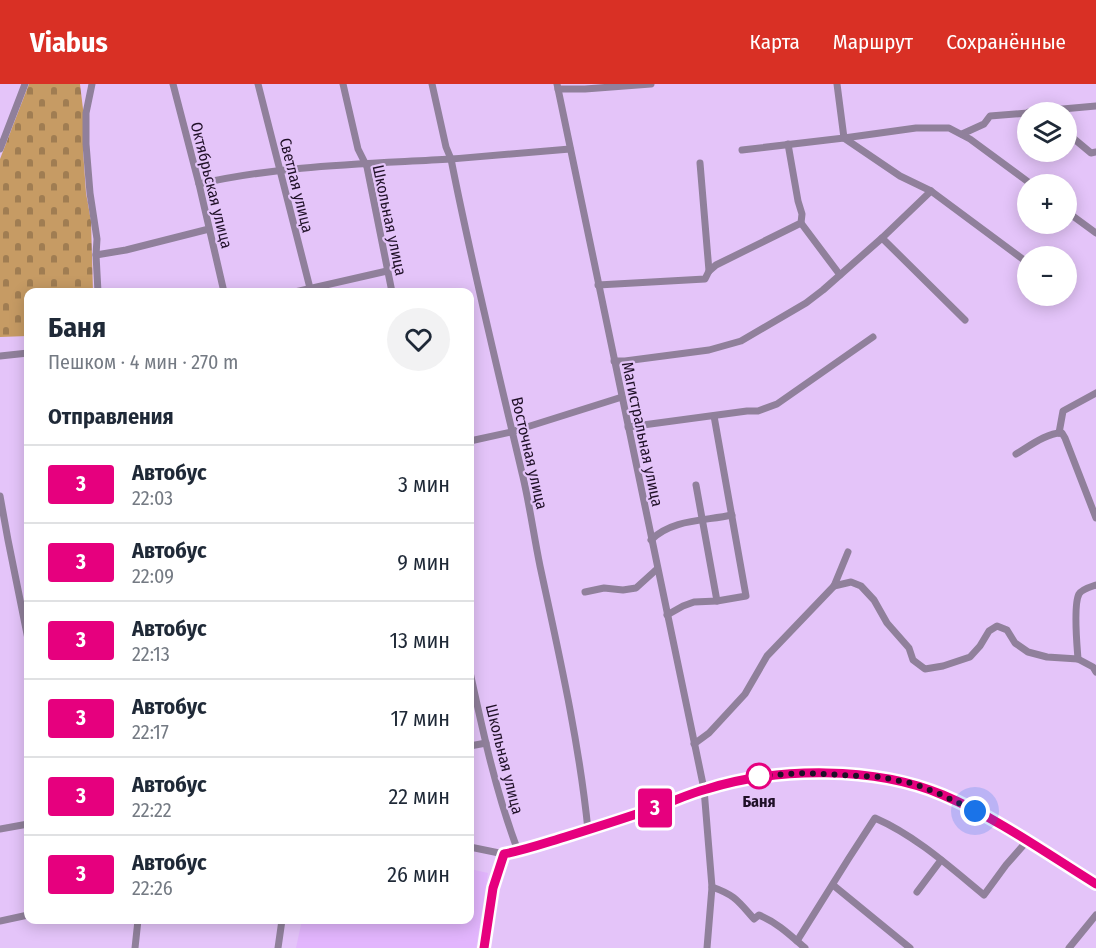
<!DOCTYPE html>
<html lang="ru">
<meta charset="utf-8">
<style>
:root{--surface:#fff;--page:#f2f2f3;--text:#1f2937;--muted:#747a83;--line:#e0e1e3;--accent:#d93025}
body{margin:0;font-family:"Fira Sans Condensed",sans-serif;background:var(--page);color:var(--text);height:100vh;display:flex;flex-direction:column;font-size:22px;white-space:nowrap}
*{box-sizing:border-box;margin:0}
p{font-size:20px;color:var(--muted)}
.icon{flex:none;width:33px;height:33px;fill:none;stroke:currentColor;stroke-width:2;stroke-linecap:round;stroke-linejoin:round}
.map{position:relative;flex:1;overflow:hidden}
.details{position:absolute;left:24px;top:204px;width:450px;height:636px;display:flex;flex-direction:column;background:var(--surface);border-radius:12px;box-shadow:0 3px 15px #0003}
.details>*{flex:none}
.badge{padding:0 12px;border-radius:4px;font-size:21px;line-height:39px}
.tools{position:absolute;left:1017px;top:18px;display:grid;gap:12px}
.tools a{display:grid;place-items:center;width:60px;height:60px;border-radius:50%;background:var(--surface);box-shadow:0 3px 15px #0003;font-size:30px}
.you{position:absolute;width:30px;height:30px;margin:-15px;border:4px solid #fff;border-radius:50%;background:#1a73e8;box-shadow:0 0 0 9px #1a73e833}
.map>.badge{position:absolute;translate:-50% -50%;box-shadow:0 0 0 3px #fff}
h2{padding:0 24px;font-size:22px;line-height:54px}
.round{display:grid;place-items:center;flex:none;width:63px;height:63px;border-radius:32px;background:var(--page)}
.head{display:flex;align-items:center;justify-content:space-between;height:102px;padding:0 24px}
h1{font-size:28px;font-weight:700;line-height:45px}
ul{padding:0;list-style:none}
li{display:flex;align-items:center;gap:18px;height:78px;padding:0 24px;border-top:2px solid var(--line)}
li div{flex:1}
li b{display:block;font-size:22px}
li em{font-style:normal}
li .badge{min-width:66px;font-weight:700;text-align:center}
header{display:flex;align-items:center;gap:36px;box-sizing:border-box;height:84px;padding:0 30px;background:var(--accent);color:#fff}
header strong{font-size:28px}
nav{display:flex;gap:33px;margin-inline-start:auto;font-size:21px}
.map>svg:first-child{display:block}
.built{fill:#e2b5fd}
.cemetery{fill:url(#cemetery-stones)}
.lines{fill:none;stroke-linecap:round;stroke-linejoin:round}
.street{stroke:#90809b;stroke-width:7}
.line-casing{stroke:#fff;stroke-width:14}
.line{stroke:#e6007e;stroke-width:9}
.walk{stroke:#1f1027;stroke-width:6;stroke-dasharray:0 10.8}
.stop-dot{fill:#fff;stroke:#e6007e;stroke-width:3}
.labels{text-anchor:middle;stroke-width:4.5;stroke-linejoin:round;paint-order:stroke}
.street-label{font-size:16px;fill:#1f1027;stroke:#e4c4f9}
.stop-label{font-size:16px;font-weight:bold;fill:#1f1027;stroke:#e4c4f9}
</style>
<header>
<strong>Viabus</strong>
<nav><a>Карта</a><a>Маршрут</a><a>Сохранённые</a></nav>
</header>
<div class="map">
<svg width="1096" height="864" viewBox="0 0 1096 864">
<defs>
<pattern id="cemetery-stones" width="16" height="16" patternUnits="userSpaceOnUse" patternTransform="scale(1.5)"><rect width="16" height="16" fill="#c69b64"/><path d="M2 7V4a2 2 0 0 1 4 0v3zM10 15v-3a2 2 0 0 1 4 0v3z" fill="#a07d52"/></pattern>
</defs>
<rect width="100%" height="100%" fill="#e4c4f9"/>
<path class="built" d="M470 785 488 789 476 864H296L302 836H470Z"/>
<path class="cemetery" d="M29 0H80L83 25V66L86 109 91 137 93 208H28V252L0 253V75Z"/>
<g class="lines">
<g class="street">
<path d="M92 0 86 29V60L90 109 97 155 96 171 98 208"/>
<path d="M173 0 199 100 224 208"/>
<path d="M258 0 311 208"/>
<path d="M343 0 358 65 367 83 392 208"/>
<path d="M432 0 446 63 451 75C472 182 498 287 523 393 530 423 534 453 540 482 559 570 579 657 588 746"/>
<path d="M557 0 704 705 712 803 707 864"/>
<path d="M837 0 844 54 916 44H949L970 55 1031 100"/>
<path d="M558 5H585L651 0"/>
<path d="M1029 28 1096 22"/>
<path d="M1067 49 1091 69 1096 68"/>
<path d="M962 50 984 40 990 32 1028 29"/>
<path d="M0 65 25 0"/>
<path d="M742 66 844 54 900 92 931 107 1028 179"/>
<path d="M700 79 709 187"/>
<path d="M199 100C282 81 367 80 451 75 491 72 531 68 570 65"/>
<path d="M1066 127 1096 149"/>
<path d="M801 139 840 191"/>
<path d="M882 154 965 236"/>
<path d="M96 171 126 166 209 145"/>
<path d="M598 201 705 195 709 187 716 181 801 139 802 130 798 117 788 60"/>
<path d="M295 208 387 187"/>
<path d="M0 272 28 269"/>
<path d="M614 277H625L709 266 741 257 806 219 823 206 882 154 931 107"/>
<path d="M628 343 747 327H758L777 320 873 253"/>
<path d="M1059 349 1063 327 1096 309"/>
<path d="M470 357 511 348 622 313"/>
<path d="M1016 370C1028 363 1048 348 1062 349L1065 354 1096 434"/>
<path d="M696 401 717 517"/>
<path d="M0 412 8 456 28 555"/>
<path d="M651 456C672 435 705 437 732 431"/>
<path d="M834 502 851 498 861 502 874 516 887 539 909 564 913 576 925 585 943 582 970 573 980 562 989 547 997 542 1007 546 1015 559 1028 568 1047 573 1078 575 1093 583 1096 588"/>
<path d="M585 508 604 504 623 506 636 504 657 485"/>
<path d="M667 531 683 522 694 518 717 517 746 512 714 332"/>
<path d="M1078 575C1077 561 1073 521 1079 510 1082 505 1090 503 1096 501"/>
<path d="M470 588C483 648 496 709 518 767"/>
<path d="M694 660 709 649 745 610 767 572 834 502 848 468"/>
<path d="M470 662 486 659"/>
<path d="M0 745 28 740"/>
<path d="M470 763 504 770 518 767C561 754 605 741 648 726 676 717 704 704 734 697 796 683 884 686 943 711 997 734 1046 769 1096 800"/>
<path d="M833 801 910 864"/>
<path d="M712 803C735 811 738 817 754 835L759 831C778 839 790 851 805 864"/>
<path d="M917 808 941 776"/>
<path d="M0 837 28 831"/>
<path d="M797 857 849 774 875 734C916 752 950 783 984 811L1006 781 1028 756"/>
<path d="M135 864 138 836"/>
<path d="M278 864 282 836"/>
<path d="M484 864 493 804 504 770"/>
<path d="M1069 864 1096 831"/>
</g>
</g>
<g class="lines">
<g class="line-casing">
<path id="line" d="M484 864 493 804 504 770C525 766 545 759 565 753 597 743 629 733 660 722 676 716 691 709 707 705 777 683 875 682 943 711 997 734 1046 769 1096 800"/>
</g>
<use href="#line" class="line"/>
<path class="walk" d="M759 692 804 689 881 693 915 700 942 711 975 727"/>
</g>
<circle class="stop-dot" cx="759" cy="692" r="12"/>
<g class="labels">
<g class="street-label">
<text transform="translate(212 101) rotate(76)" y="6">Октябрьская улица</text>
<text transform="translate(297 101) rotate(76)" y="6">Светлая улица</text>
<text transform="translate(390 136) rotate(78)" y="6">Школьная улица</text>
<text transform="translate(643 350) rotate(78)" y="6">Магистральная улица</text>
<text transform="translate(530 369) rotate(77)" y="6">Восточная улица</text>
<text transform="translate(505 675) rotate(76)" y="6">Школьная улица</text>
</g>
<g class="stop-label">
<text x="759" y="723">Баня</text>
</g>
</g>
</svg>
<div class="tools">
<a><svg class="icon" aria-label="layers" viewBox="0 0 24 24"><path d="M12 4l9 5-9 5-9-5zM3 14l9 5 9-5"/></svg></a>
<a>+</a>
<a>−</a>
</div>
<div class="you" style="left:975px;top:727px"></div>
<b class="badge" style="left:655px;top:724px;background:#e6007e;color:#fff">3</b>
<section class="details">
<div class="head"><div><h1>Баня</h1><p>Пешком · 4 мин · 270 m</p></div><a class="round"><svg class="icon" aria-label="heart" viewBox="0 0 24 24"><path d="M12 20l-8-8c-3-5 5-10 8-4 3-6 11-1 8 4z"/></svg></a></div>
<h2>Отправления</h2>
<ul>
<li><span class="badge" style="background:#e6007e;color:#fff">3</span><div><b>Автобус</b><p>22:03</p></div><em>3 мин</em></li>
<li><span class="badge" style="background:#e6007e;color:#fff">3</span><div><b>Автобус</b><p>22:09</p></div><em>9 мин</em></li>
<li><span class="badge" style="background:#e6007e;color:#fff">3</span><div><b>Автобус</b><p>22:13</p></div><em>13 мин</em></li>
<li><span class="badge" style="background:#e6007e;color:#fff">3</span><div><b>Автобус</b><p>22:17</p></div><em>17 мин</em></li>
<li><span class="badge" style="background:#e6007e;color:#fff">3</span><div><b>Автобус</b><p>22:22</p></div><em>22 мин</em></li>
<li><span class="badge" style="background:#e6007e;color:#fff">3</span><div><b>Автобус</b><p>22:26</p></div><em>26 мин</em></li>
</ul>
</section>
</div>
